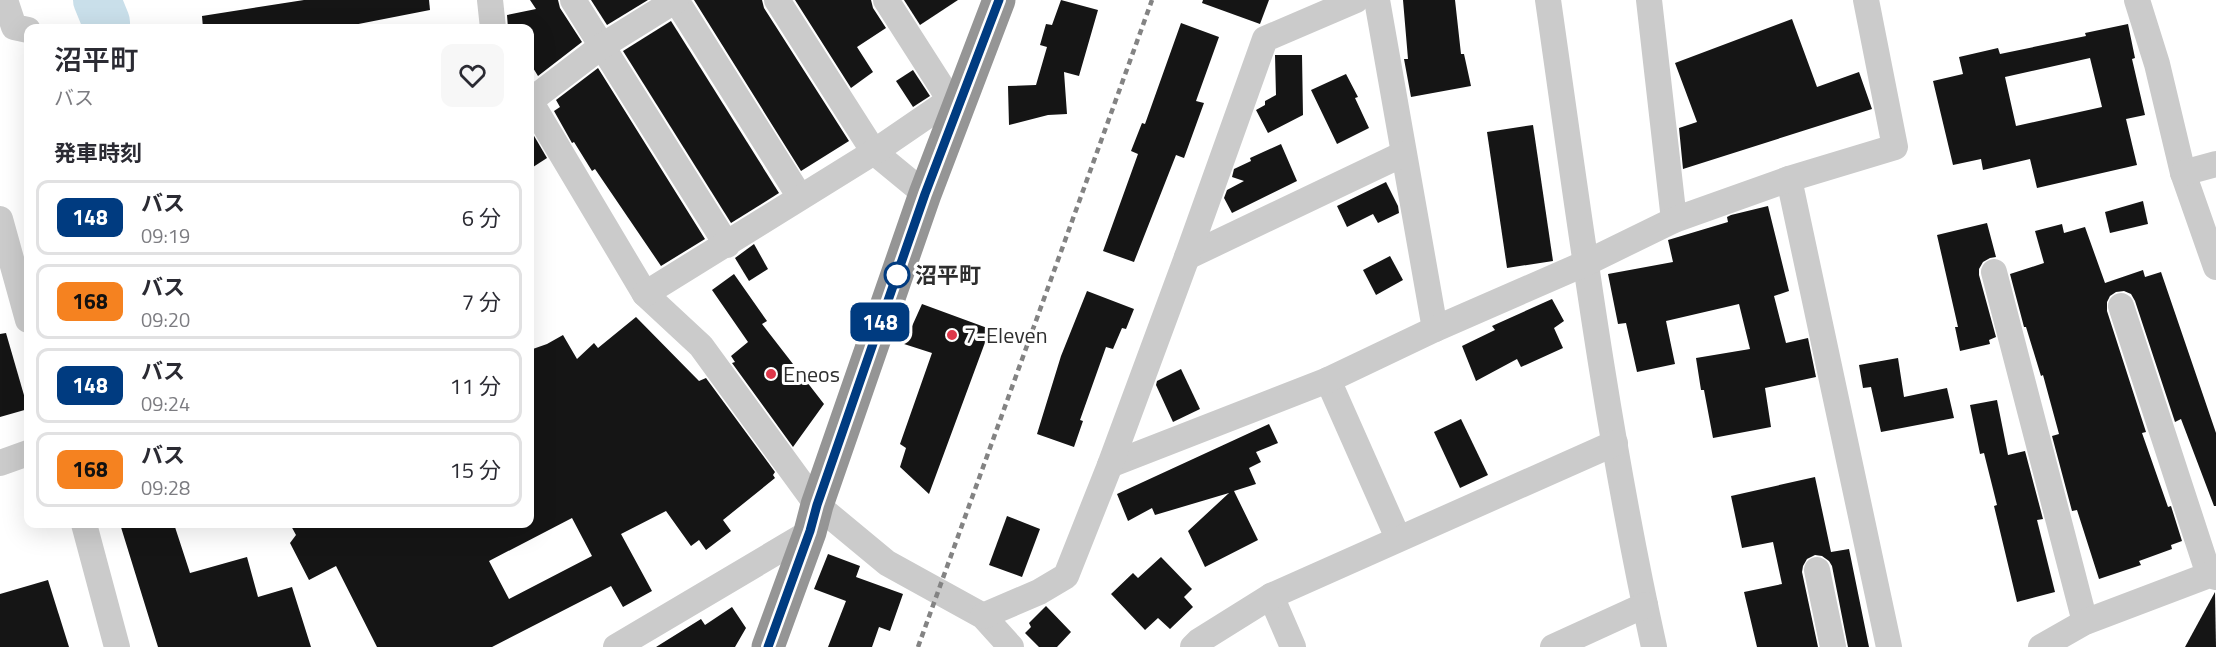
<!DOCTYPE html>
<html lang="ja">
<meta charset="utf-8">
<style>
:root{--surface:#fff;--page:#f7f7f7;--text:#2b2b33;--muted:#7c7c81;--line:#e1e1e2}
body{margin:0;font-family:"Titillium Web","Noto Sans JP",sans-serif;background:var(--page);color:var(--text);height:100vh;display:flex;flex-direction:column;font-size:22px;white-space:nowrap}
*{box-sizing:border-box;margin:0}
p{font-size:20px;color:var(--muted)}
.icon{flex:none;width:33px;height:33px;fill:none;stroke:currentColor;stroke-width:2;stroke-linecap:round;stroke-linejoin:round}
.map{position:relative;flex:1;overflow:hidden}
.side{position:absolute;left:24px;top:24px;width:510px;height:504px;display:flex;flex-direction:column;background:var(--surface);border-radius:12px;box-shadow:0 6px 24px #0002}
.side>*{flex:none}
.badge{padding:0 12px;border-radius:9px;font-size:21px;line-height:39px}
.map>.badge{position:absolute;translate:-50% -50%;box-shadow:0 0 0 3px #fff}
h2{padding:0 30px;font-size:22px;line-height:54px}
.round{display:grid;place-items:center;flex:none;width:63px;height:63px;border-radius:12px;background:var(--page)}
.summary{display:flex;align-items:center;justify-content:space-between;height:102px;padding:0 30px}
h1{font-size:28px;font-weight:600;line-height:45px}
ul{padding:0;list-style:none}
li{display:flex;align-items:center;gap:18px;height:75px;margin:0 12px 9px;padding:0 18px;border:3px solid var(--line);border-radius:12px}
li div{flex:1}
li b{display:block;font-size:22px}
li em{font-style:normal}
li .badge{min-width:66px;font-weight:700;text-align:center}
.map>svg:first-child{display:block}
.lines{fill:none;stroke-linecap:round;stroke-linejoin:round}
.river{stroke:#c9dfea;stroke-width:48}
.building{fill:#151515;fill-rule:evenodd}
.street{stroke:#cbcbcb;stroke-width:26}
.highway{stroke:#959595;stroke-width:33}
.rail{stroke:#838383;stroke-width:4.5;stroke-dasharray:6 4.5;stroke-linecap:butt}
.line-casing{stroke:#fff;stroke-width:14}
.line{stroke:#003b80;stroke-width:9}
.stop-dot{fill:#fff;stroke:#003b80;stroke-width:3}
.poi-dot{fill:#de374a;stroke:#fff;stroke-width:2}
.labels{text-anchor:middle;stroke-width:6;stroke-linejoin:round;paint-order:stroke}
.stop-label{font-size:22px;font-weight:bold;fill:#2e2e2e;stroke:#fff;text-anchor:start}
.poi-label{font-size:22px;fill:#2e2e2e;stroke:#fff;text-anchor:start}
</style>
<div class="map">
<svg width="2216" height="647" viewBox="0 0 2216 647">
<rect width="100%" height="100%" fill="#fff"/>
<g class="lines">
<path class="river" d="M97 0 106 22V28"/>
</g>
<g class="building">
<path d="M304 0H429L430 10 338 28H203L202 16Z"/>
<path d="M530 0H558L560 8 582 42 538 76 530 63V28H508L507 15 536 9Z"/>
<path d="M591 0H648L607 25Z"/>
<path d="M694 0H762L764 8 849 141 801 171Z"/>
<path d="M795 0H871L873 8 886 28 857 47 873 72 851 88Z"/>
<path d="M904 0H958L920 25Z"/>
<path d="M1061 0 1098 10 1079 76 1064 72 1067 114 1048 115 1009 125 1008 86 1036 85 1047 47 1040 45 1046 24 1052 25Z"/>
<path d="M1203 0H1269L1260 24 1202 3Z"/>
<path d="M1403 0H1455L1461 54H1464L1471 86 1411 97 1404 59H1408Z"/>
<path d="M1792 19 1817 87 1859 72 1872 109 1683 169 1679 128 1697 122 1675 63Z"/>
<path d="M671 21 779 193 731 223 623 51Z"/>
<path d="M1181 23 1219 37 1196 101 1204 103 1184 158 1176 155 1134 262 1103 251 1138 154 1131 151 1142 123 1145 124Z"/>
<path d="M2128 24 2135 58 2132 59 2145 115 2126 119 2137 165 2037 188 2030 159 1983 170 1981 159 1953 165 1933 81 1963 74 1959 57 1998 48 2000 54 2086 36 2085 33ZM2090 58 2102 107 2016 126 2005 77Z"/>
<path d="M1275 55H1302L1303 115 1268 133 1256 110 1265 105V101L1276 95Z"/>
<path d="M598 68 705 239 661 266 595 169 592 171 574 142 572 143 554 111 560 107 556 100Z"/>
<path d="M913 70 930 96 913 107 896 81Z"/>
<path d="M1346 74 1358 97 1355 98 1369 128 1337 144 1311 90Z"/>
<path d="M1533 125 1553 261 1507 268 1487 132Z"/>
<path d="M530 129 547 158 530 169Z"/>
<path d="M1281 144 1297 181 1232 213 1224 198 1227 190 1244 181 1232 177 1234 169 1251 161 1250 158Z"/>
<path d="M1386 182 1398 206 1399 213 1378 223 1373 214 1347 227 1337 206Z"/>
<path d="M2143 201 2148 224 2110 233 2105 212Z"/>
<path d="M1768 206 1789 291 1774 296 1786 343 1808 338 1816 377 1765 388 1771 427 1713 438 1704 390H1701L1696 358 1750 349 1739 304 1666 321 1675 364 1637 372 1626 323 1618 324 1608 274 1673 262 1668 240 1728 222 1727 217 1731 215Z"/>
<path d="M1987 223 1996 257 1990 258 1983 262 1979 269V275L1996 337 1989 340 1990 344 1960 351 1955 327H1958L1937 235Z"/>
<path d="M2062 224 2064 233 2085 227 2105 283 2143 270 2145 277 2161 272 2216 433V506H2214L2181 419 2175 422 2135 301 2131 294 2124 291 2116 292 2110 296 2107 302V311L2146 432 2142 433 2168 507 2171 506 2182 541 2171 545 2172 549 2139 561 2141 565 2099 579 2077 510 2072 511 2052 436 2059 434 2043 375 2041 376 2026 327H2024L2010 274 2044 263 2035 231Z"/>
<path d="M754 244 768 269 749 281 735 258Z"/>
<path d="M1390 256 1403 280 1376 295 1363 270Z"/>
<path d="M734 274 767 321 762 324 824 404 793 447 732 363 735 362 731 356 748 342 712 290Z"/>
<path d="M1087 291 1134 309 1126 329 1122 328 1113 349 1106 347 1080 420 1083 421 1074 447 1037 434 1061 356Z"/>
<path d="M1552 299 1564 321 1554 328 1563 348 1521 367 1517 359 1476 381 1462 346 1495 330 1492 326Z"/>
<path d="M922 304 990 329 929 494 900 467 906 448 900 444 932 353 904 344Z"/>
<path d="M636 317 699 381 706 378 775 472 773 475 775 478 723 520 731 531 706 550 699 540 691 546 666 511 621 534 652 591 623 607 611 586 492 647H377L336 566 309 580 290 543 296 535 290 524H530V350L547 344 563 335 577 359 594 343 598 348ZM572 518 592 556 509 599 489 561Z"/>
<path d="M6 333 28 409 0 417V334Z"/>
<path d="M1898 358 1904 397 1947 388 1954 418 1881 432 1871 387 1863 388 1859 365Z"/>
<path d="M1181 369 1200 409 1173 422 1156 385 1157 381Z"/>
<path d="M1997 400 2008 455 2025 451 2043 519 2037 520 2055 592 2017 602 1994 506 1997 505 1984 453 1980 454 1970 405Z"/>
<path d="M1461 419 1488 475 1460 488 1434 432Z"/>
<path d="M1269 424 1278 443 1256 452 1261 462 1249 468 1256 484 1234 491 1258 540 1205 567 1188 531 1229 493 1155 515 1152 508 1128 521 1117 494Z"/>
<path d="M1815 477 1831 552 1849 549 1869 647H1848L1832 566 1829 561 1822 556 1815 555 1807 559 1803 566 1802 572 1818 647H1757L1744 592 1782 584 1773 542 1742 548 1731 496Z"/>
<path d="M1007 516 1040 529 1022 577 989 565Z"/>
<path d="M120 524H174L190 573 247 557 258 597 292 587 311 647H158Z"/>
<path d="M828 554 860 566 856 577 903 594 890 631 879 627 872 647H828L846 601 814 589Z"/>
<path d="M1161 557 1192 589 1184 597 1193 607 1170 629 1158 618 1145 630 1111 594 1133 573 1138 578Z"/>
<path d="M48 580 69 647H0V594Z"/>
<path d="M2215 592 2216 647H2185Z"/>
<path d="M1046 606 1071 632 1057 647H1039L1025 633 1031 627 1029 623Z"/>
<path d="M732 607 746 628 735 647H656L701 619 705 625Z"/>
</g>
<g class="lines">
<g class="street">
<path d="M5 0 14 27 28 30"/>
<path d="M490 0 493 28"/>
<path d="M573 0 727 245"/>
<path d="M676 0 800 197"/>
<path d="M777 0 874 152 925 194"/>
<path d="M886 0 950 100 958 106"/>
<path d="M1377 0 1435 329"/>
<path d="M1548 0C1579 216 1607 434 1654 647"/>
<path d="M1649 0 1674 220"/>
<path d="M2137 0 2157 64 2183 173 2216 267"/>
<path d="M530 101 645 294 701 346 817 505 887 563 983 616 1011 647"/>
<path d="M530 101 602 46 676 0"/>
<path d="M2183 173 2216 164"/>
<path d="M1789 179 1889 647"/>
<path d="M0 219 28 320"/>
<path d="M1187 257 1403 154"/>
<path d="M1994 272 2085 622"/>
<path d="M645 294 874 152 950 100"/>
<path d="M2121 306 2209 575"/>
<path d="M1328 380 1398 538"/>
<path d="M0 463 28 453"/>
<path d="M1110 465 1328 380 1435 329 1586 263 1674 220 1789 179 1895 147 1866 0"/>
<path d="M84 524 117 647"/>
<path d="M1817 570 1833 647"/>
<path d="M1271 596 1293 647"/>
<path d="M983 616 1039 592 1066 576 1110 465 1187 257 1265 39 1356 0"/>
<path d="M616 647 810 532"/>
<path d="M1193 647 1199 641 1271 596 1615 443"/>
<path d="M1553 647 1645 605"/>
<path d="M2041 647 2085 622 2209 575 2216 577"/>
</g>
<path class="highway" d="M768 647 810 532 817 505 925 194 999 0"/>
<path class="rail" d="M918 647 1152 0"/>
</g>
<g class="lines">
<g class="line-casing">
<path id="line" d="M768 647 810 531 817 505 925 194 999 0"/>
</g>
<use href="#line" class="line"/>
</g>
<circle class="stop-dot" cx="897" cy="275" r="12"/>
<g class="poi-dot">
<circle cx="952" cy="335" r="6"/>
<circle cx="771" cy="374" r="6"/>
</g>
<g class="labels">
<g class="stop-label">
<text x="915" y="283">沼平町</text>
</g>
<g class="poi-label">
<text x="964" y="343">7-Eleven</text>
<text x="783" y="382">Eneos</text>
</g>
</g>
</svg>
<b class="badge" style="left:880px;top:322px;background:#003b80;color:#fff">148</b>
<section class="side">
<div class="summary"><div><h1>沼平町</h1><p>バス</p></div><a class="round"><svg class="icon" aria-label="heart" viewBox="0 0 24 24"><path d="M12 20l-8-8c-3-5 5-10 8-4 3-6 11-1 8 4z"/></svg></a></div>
<h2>発車時刻</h2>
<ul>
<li><span class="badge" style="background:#003b80;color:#fff">148</span><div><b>バス</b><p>09:19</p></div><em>6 分</em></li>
<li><span class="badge" style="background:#f58220;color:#111">168</span><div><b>バス</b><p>09:20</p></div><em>7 分</em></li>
<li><span class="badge" style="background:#003b80;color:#fff">148</span><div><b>バス</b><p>09:24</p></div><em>11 分</em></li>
<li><span class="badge" style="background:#f58220;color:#111">168</span><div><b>バス</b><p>09:28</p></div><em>15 分</em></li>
</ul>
</section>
</div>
